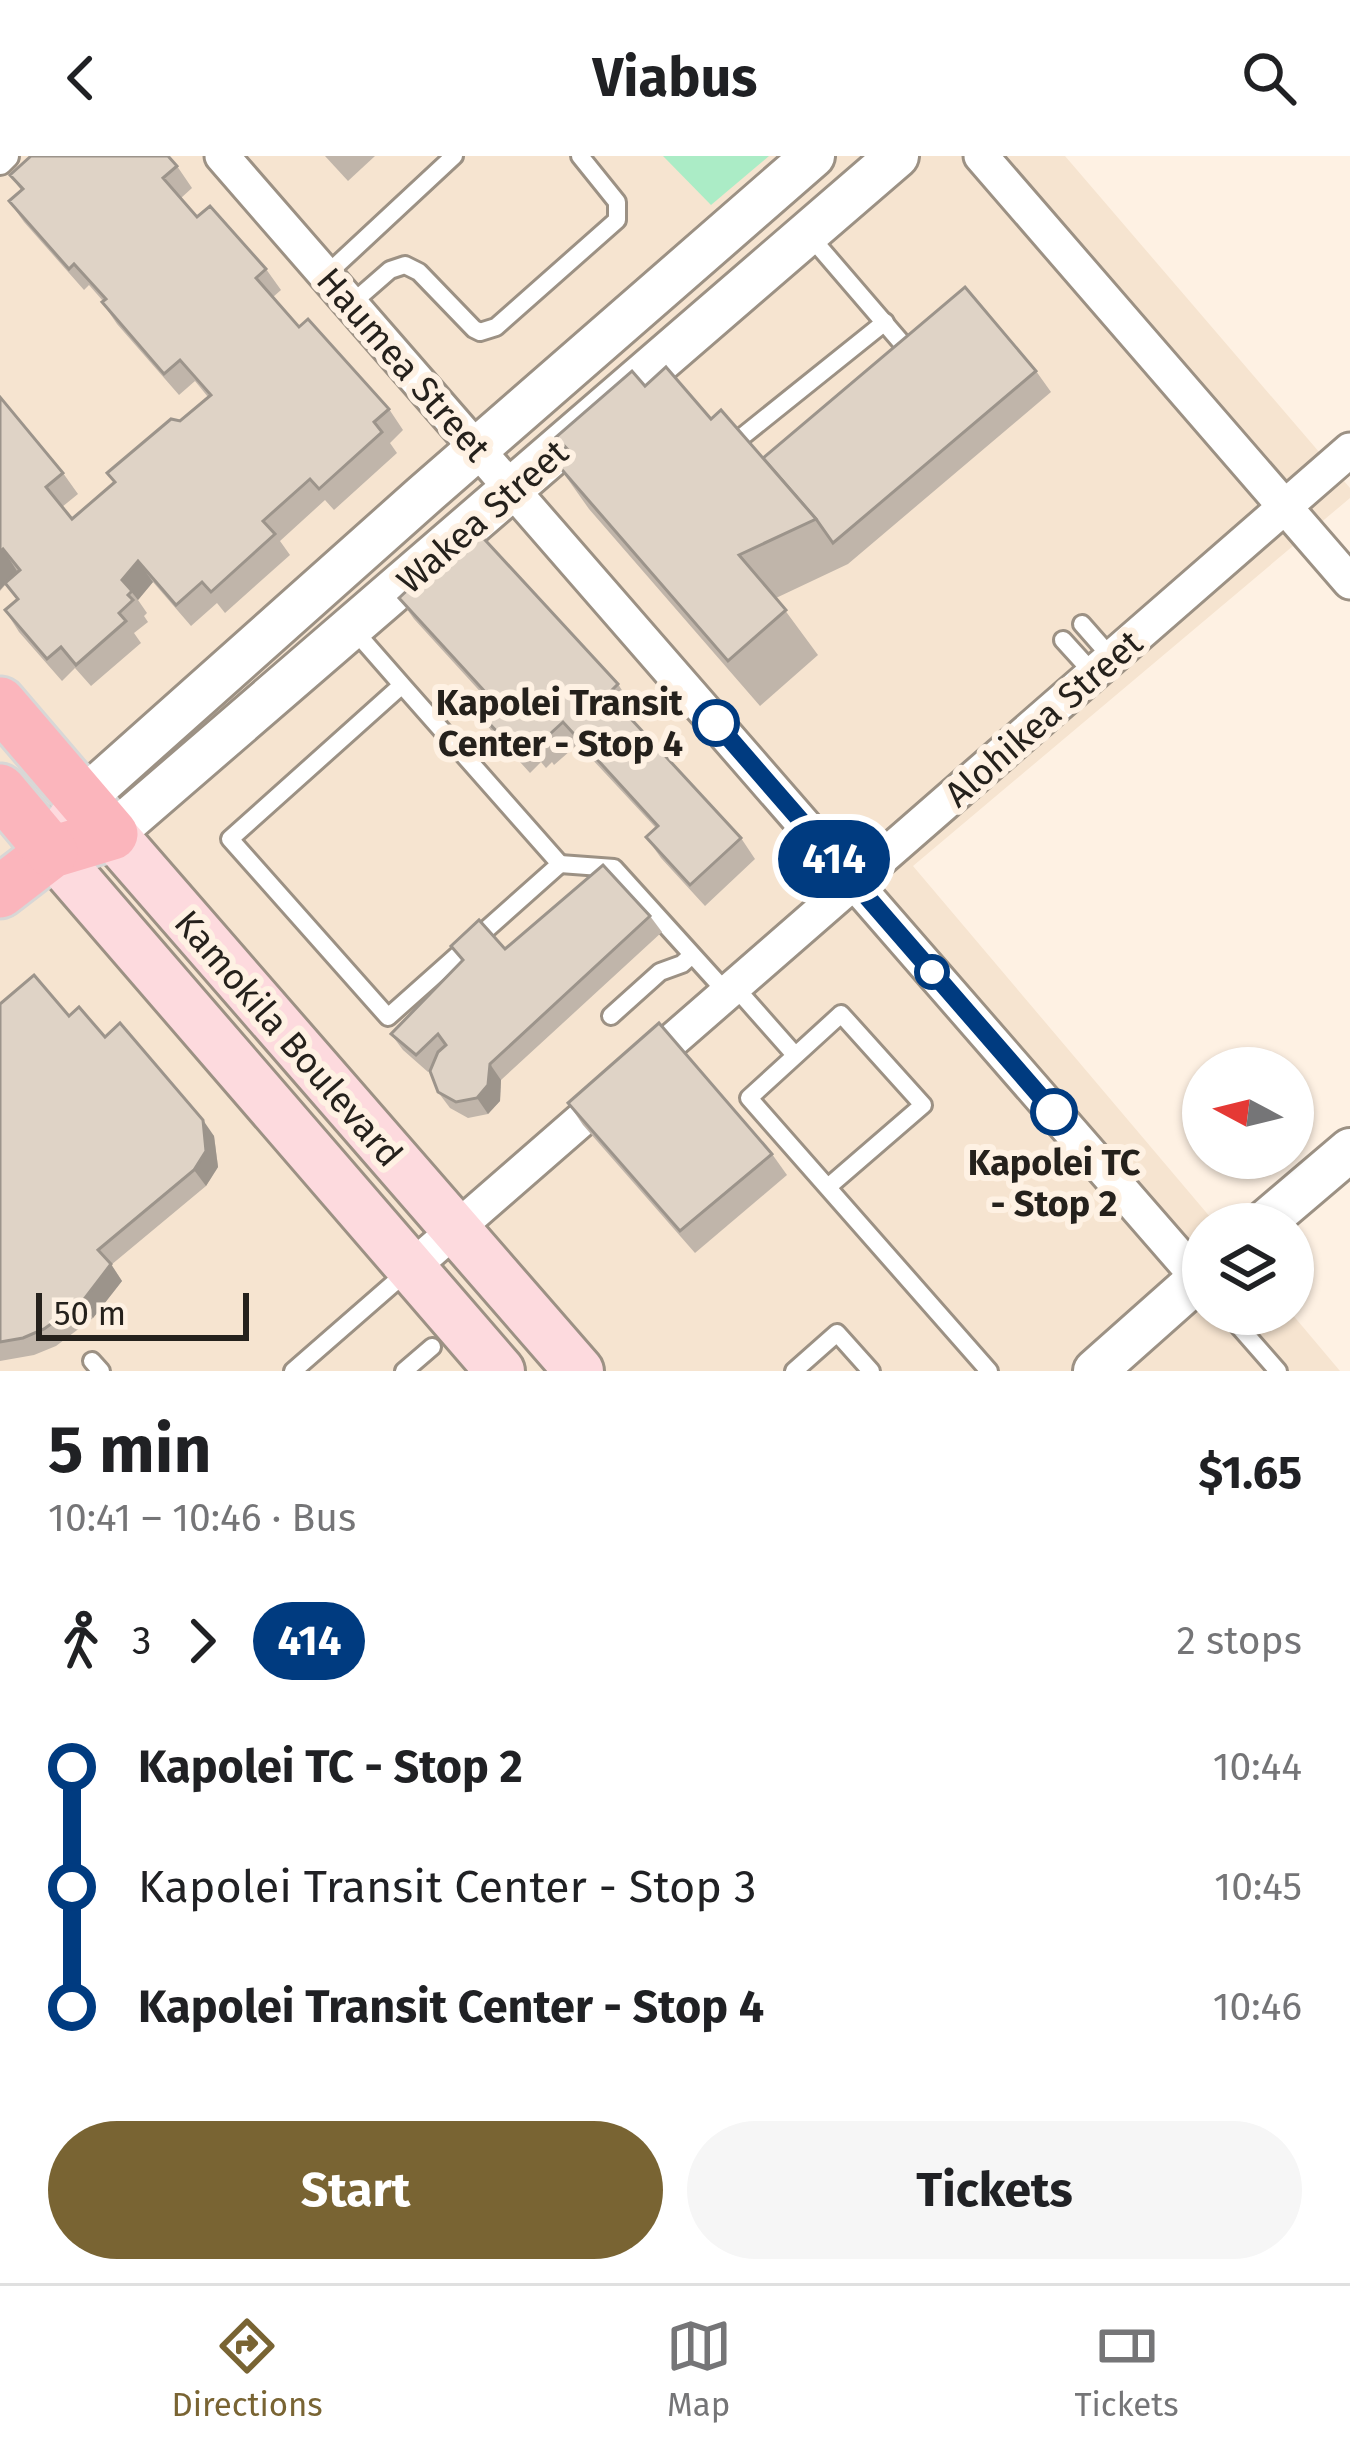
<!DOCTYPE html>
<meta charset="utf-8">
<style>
:root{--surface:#fff;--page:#f6f6f6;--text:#202124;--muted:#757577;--line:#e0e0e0;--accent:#796433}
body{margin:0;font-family:"Fira Sans",sans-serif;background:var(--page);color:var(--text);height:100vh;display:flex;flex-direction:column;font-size:45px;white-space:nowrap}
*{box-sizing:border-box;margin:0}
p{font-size:39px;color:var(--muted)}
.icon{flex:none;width:66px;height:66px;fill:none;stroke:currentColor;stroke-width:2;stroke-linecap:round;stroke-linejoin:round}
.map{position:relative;height:1215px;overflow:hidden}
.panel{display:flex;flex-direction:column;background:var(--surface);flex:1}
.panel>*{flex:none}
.badge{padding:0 24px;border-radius:39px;font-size:42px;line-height:78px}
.needle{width:78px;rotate:277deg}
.controls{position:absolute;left:1182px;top:891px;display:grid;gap:24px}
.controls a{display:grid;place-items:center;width:132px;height:132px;border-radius:50%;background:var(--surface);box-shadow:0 3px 9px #0004;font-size:60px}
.scale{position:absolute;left:36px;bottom:30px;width:213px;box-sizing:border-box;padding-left:12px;border:6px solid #25211c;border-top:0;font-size:33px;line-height:42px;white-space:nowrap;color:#25211c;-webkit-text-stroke:9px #fef1e3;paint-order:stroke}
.map>.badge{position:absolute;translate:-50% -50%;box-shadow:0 0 0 6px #fff}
.legs{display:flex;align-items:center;gap:18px;height:132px;padding:0 48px;font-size:39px}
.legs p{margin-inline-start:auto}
.summary{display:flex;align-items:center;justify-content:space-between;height:204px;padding:0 48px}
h1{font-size:66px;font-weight:700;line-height:90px}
.primary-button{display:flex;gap:24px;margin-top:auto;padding:24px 48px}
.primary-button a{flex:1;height:138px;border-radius:72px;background:var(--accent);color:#fff;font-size:48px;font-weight:700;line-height:138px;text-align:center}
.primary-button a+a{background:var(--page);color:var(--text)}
ul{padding:0 48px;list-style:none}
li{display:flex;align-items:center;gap:42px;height:120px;font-size:45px}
li i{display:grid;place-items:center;width:18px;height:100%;margin:0 15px;background:currentColor}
li i::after{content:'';width:30px;height:30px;margin:-15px;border:9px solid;border-radius:50%;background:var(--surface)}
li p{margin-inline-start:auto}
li:first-child i{background:linear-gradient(#0000 50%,currentColor 0)}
li:last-child i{background:linear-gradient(currentColor 50%,#0000 0)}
header{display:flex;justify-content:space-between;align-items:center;height:156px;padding:0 48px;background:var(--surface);font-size:54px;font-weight:700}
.tabs{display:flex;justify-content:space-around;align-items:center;height:168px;border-top:3px solid var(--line);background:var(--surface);font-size:33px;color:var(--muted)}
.tabs a{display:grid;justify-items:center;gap:6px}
.tabs .selected{color:var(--accent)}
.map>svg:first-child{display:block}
.built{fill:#f6e4d0}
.green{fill:#abecc6}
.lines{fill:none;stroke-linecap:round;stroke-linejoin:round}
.service-casing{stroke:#9c9184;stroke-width:22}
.pedestrian-casing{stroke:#9c9184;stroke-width:30}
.minor-casing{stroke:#9c9184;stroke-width:39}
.tertiary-casing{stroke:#9c9184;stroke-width:48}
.secondary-casing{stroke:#9c9184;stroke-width:54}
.primary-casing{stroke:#d8d7d6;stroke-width:57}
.service{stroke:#fff;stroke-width:16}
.pedestrian{stroke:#fff;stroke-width:24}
.minor{stroke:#fff;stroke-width:33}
.tertiary{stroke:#fff;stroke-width:42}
.secondary{stroke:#fddade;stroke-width:48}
.primary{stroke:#fbb5bc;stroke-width:51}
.wall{fill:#c0b5aa}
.shaded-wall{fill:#9c948b}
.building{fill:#dfd3c6;stroke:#9c948b;stroke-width:3}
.line-1-casing{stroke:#fff;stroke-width:27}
.line-1{stroke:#003b80;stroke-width:18}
.stop-1-dot{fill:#fff;stroke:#003b80;stroke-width:6}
.labels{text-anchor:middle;stroke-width:12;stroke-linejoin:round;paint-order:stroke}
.street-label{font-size:36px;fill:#25211c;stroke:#fef1e3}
.stop-label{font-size:36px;font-weight:bold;fill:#25211c;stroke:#fef1e3;text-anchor:end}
</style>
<header><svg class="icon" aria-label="back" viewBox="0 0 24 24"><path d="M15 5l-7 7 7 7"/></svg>Viabus<svg class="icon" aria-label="search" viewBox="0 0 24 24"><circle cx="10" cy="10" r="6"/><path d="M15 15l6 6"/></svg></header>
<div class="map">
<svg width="1350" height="1215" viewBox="0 0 1350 1215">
<rect width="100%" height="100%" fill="#fef1e3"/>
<path class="built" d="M0 0H1065L1350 332V342L913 710 1216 1068H1203V1158H1292L1340 1215H0Z"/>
<path class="green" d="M663 0H769L711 49Z"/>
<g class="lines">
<g class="service-casing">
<g id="service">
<path d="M809 79 913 200"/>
<path d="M326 119 454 0"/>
<path d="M351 148 390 114 405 109 419 116 474 173 480 176 496 171 617 64V46L580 0"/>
<path d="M728 292 885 166"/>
<path d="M1082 468 1111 501"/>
<path d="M353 473 402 529 230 683 388 861 560 708 402 529"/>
<path d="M1063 484 1093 517"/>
<path d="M560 708 614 712 727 837"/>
<path d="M734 830 795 899"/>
<path d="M611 860 660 816 682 808 692 799"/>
<path d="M828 1031 923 949 841 858 749 942 989 1215"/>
<path d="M1228 1158 1278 1215"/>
<path d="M92 1205 101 1215"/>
<path d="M293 1215 410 1113"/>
<path d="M404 1215 432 1191"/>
<path d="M794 1215 837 1177 871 1215"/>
</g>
</g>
<g class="pedestrian-casing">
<path id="pedestrian" d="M0 6 6 0"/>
</g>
<g class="minor-casing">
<g id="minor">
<path d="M222 0 1199 1123"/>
<path d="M981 0 1350 426"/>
<path d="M410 1113 1350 294"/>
</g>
</g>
<g class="tertiary-casing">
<g id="tertiary">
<path d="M83 643 423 340 813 0"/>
<path d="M112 678 897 0"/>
<path d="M1263 1068 1350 994"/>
<path d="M1095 1215 1203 1119"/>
</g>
</g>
<g class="secondary-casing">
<g id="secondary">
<path d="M71 665 52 696 500 1215"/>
<path d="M112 678 579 1215"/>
</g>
</g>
<g class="primary-casing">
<g id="primary">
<path d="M0 547 112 678 52 696 0 736"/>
<path d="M0 634 52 696"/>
</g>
</g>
<use href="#service" class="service"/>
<use href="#pedestrian" class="pedestrian"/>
<use href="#minor" class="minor"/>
<use href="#tertiary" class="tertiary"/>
<use href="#secondary" class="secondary"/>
<use href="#primary" class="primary"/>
</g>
<g class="wall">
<path d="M325 0H375L348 25Z"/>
<path d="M177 10 192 32 181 42 197 61 266 113 281 134 273 141 299 171 389 253 403 274 390 287 397 297 334 354 325 344 280 385 290 399 225 457 217 447 191 470 153 426 138 444 147 457 144 460 148 466 134 477 141 487 91 530 75 512 62 525 19 476 5 454 17 444 6 428 0 435V241L63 317 78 338 62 351 72 363 114 327 107 317 180 265 208 241 195 225 179 239 117 168 102 146 103 145 89 129 84 134 24 66 9 45 21 34 10 19Z"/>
<path d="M1036 215 1051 236 848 408 776 442 818 499 760 550 589 353 557 308 568 298 556 281 645 230 711 263 763 302Z"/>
<path d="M399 442 618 528 632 550 625 557 741 682 755 703 705 750 661 702 646 681 656 672 578 588 554 609 552 606 546 612 541 606 530 617 490 573 475 552 486 542 414 463Z"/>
<path d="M650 760 662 776 501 924 500 945 488 958 468 962 450 952 438 936 432 912 428 916 403 894 391 878 462 805 451 790 505 793Z"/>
<path d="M0 848 69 860 105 881 214 980 218 1011 206 1030 111 1109 122 1125 93 1162 56 1190 34 1199 0 1205Z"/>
<path d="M568 947 772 998 787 1019 695 1097 583 969Z"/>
</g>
<g class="shaded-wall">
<path d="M3 393 17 415 0 434V396Z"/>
<path d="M138 405 153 426 138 444 122 424Z"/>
<path d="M490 908 501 924 500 945 488 958 477 942Z"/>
<path d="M203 964 214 980 218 1011 206 1030 194 1014Z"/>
<path d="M111 1108 122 1125 93 1162 82 1146Z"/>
</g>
<g class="building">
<path d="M31 0H168L177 10 163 22 197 61 210 50 266 113 256 122 299 171 308 163 389 253 374 266 382 276 319 333 310 323 263 365 275 378 211 436 202 426 176 449 138 405 122 424 132 435 128 439 133 444 119 457 126 465 76 509 61 491 47 503 5 454 18 443 5 427 20 414 3 393 0 396V241L63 317 46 331 72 363 115 326 107 317 171 263 180 265 211 239 180 204 164 218 102 146 106 143 74 108 69 113 9 45 23 33 10 19Z"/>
<path d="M965 131 1036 215 833 387 816 363 763 302Z"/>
<path d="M666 211 711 263 721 254 816 363 739 399 786 454 728 505 557 308 570 296 556 281 632 215 645 230Z"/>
<path d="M474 372 618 528 608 538 741 682 690 729 646 681 658 670 563 566 539 588 537 585 531 590 526 585 515 595 475 552 489 540 399 442Z"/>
<path d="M603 709 650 760 490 908 488 929 477 942 456 946 438 936 430 915 438 896 446 889 438 878 416 899 391 878 463 804 451 790 479 764 505 793Z"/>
<path d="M34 819 69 860 79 851 105 881 120 867 203 964 206 995 194 1014 98 1094 111 1108 82 1146 44 1173 23 1182 0 1186V848Z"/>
<path d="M659 867 772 998 680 1075 568 947Z"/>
</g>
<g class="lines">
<g class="line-1-casing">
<path id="line-1" d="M716 567 1054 956"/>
</g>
<use href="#line-1" class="line-1"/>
</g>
<g class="stop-1-dot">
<circle cx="716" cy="567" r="21"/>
<circle cx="932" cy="816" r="15"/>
<circle cx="1054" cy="956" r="21"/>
</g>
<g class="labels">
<g class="street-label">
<text transform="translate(404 208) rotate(49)" y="13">Haumea Street</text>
<text transform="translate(482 360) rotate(-41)" y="13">Wakea Street</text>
<text transform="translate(1043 562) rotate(-41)" y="13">Alohikea Street</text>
<text transform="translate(289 882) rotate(49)" y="13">Kamokila Boulevard</text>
</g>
<g class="stop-label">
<text x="683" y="559">Kapolei Transit<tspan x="683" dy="41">Center - Stop 4</tspan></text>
<text x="1054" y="1019" text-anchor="middle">Kapolei TC<tspan x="1054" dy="41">- Stop 2</tspan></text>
</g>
</g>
</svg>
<div class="controls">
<a><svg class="needle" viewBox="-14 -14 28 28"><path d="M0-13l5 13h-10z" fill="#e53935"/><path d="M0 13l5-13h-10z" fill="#757577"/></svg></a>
<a><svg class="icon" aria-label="layers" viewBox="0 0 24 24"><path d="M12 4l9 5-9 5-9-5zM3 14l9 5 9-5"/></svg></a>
</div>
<div class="scale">50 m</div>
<b class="badge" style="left:834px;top:703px;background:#003b80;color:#fff">414</b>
</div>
<section class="panel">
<div class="summary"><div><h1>5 min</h1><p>10:41 – 10:46 · Bus</p></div><b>$1.65</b></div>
<div class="legs"><svg class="icon" aria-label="walk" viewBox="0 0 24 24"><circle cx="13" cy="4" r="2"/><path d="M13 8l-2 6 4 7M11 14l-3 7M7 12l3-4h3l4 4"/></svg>3<svg class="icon" aria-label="forward" viewBox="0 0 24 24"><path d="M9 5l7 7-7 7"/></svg><b class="badge" style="background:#003b80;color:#fff">414</b><p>2 stops</p></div>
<ul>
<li><i style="color:#003b80"></i><b>Kapolei TC - Stop 2</b><p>10:44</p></li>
<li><i style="color:#003b80"></i><span>Kapolei Transit Center - Stop 3</span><p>10:45</p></li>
<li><i style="color:#003b80"></i><b>Kapolei Transit Center - Stop 4</b><p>10:46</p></li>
</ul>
<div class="primary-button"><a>Start</a><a>Tickets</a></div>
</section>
<nav class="tabs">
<a class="selected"><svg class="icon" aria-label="directions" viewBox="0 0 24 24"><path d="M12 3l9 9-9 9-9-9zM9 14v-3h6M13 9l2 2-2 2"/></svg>Directions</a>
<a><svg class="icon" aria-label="map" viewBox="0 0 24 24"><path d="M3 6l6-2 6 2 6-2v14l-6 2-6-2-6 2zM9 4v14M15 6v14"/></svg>Map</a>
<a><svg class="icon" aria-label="tickets" viewBox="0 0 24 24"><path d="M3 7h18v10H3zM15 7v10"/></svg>Tickets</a>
</nav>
